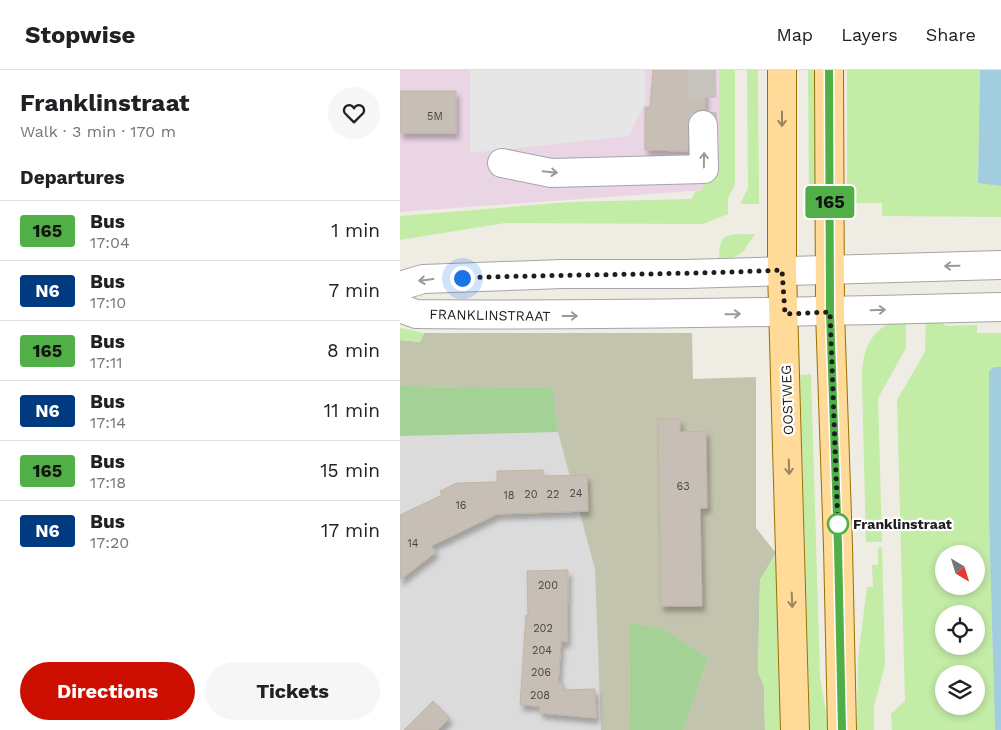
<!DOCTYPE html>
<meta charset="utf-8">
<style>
:root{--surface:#fff;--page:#f6f6f6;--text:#202124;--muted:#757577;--line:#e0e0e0;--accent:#cc0f00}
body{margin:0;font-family:"Work Sans",sans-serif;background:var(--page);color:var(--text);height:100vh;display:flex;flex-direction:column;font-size:19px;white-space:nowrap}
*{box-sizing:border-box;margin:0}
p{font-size:16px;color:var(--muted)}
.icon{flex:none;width:28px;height:28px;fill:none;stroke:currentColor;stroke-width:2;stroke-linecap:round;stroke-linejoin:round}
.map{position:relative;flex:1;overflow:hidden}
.side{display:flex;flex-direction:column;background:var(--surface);width:400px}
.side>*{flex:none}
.badge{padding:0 10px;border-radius:4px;font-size:18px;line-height:32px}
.needle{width:32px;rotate:142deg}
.tools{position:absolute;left:535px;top:475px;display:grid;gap:10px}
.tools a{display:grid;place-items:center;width:50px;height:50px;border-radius:50%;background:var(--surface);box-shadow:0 2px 8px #0003;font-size:25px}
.you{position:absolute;width:25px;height:25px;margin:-12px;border:4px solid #fff;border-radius:50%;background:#1a73e8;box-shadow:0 0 0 8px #1a73e833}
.map>.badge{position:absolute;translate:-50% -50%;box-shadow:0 0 0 2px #fff}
h2{padding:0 20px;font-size:19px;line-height:45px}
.round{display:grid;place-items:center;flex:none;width:52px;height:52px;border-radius:26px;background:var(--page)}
.summary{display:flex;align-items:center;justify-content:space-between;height:85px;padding:0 20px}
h1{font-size:24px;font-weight:700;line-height:38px}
.button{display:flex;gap:10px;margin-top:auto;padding:10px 20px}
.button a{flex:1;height:58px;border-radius:30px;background:var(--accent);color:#fff;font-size:20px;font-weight:700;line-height:58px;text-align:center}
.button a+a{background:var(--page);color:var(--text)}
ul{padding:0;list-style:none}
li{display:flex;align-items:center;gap:15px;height:60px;padding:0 20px;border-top:1px solid var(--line)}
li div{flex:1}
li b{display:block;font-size:19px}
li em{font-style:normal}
li .badge{min-width:55px;font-weight:700;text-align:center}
header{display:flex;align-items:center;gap:30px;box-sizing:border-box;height:70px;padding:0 25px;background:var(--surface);border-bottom:1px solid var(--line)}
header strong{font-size:24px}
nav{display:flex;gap:28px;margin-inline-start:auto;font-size:18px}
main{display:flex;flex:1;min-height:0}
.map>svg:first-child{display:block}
.residential{fill:#dcdbdb}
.industrial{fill:#e9d5e4}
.construction{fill:#c3c4ae}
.grass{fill:#c3eca6;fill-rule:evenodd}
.forest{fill:#a3d196}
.parking{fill:#e6e6e6}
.water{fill:#a1cddf}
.building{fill:#c7bfb6;stroke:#c2b4a5;filter:url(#shadow)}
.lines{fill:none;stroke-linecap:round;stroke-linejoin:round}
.minor-tunnel{stroke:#c5c3bc;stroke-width:28;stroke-dasharray:28 14;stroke-linecap:butt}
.minor-casing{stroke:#a5a5a5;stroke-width:30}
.major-casing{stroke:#987100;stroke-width:30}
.minor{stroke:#fff;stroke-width:28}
.major{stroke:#ffda99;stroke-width:28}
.oneway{stroke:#9a8562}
.oneway2{stroke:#9a9a9a}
.line-casing{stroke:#fff;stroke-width:11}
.line{stroke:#50af46;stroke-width:8}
.walk{stroke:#1e1e1e;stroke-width:5;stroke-dasharray:0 9}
.stop-dot{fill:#fff;stroke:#50af46;stroke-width:2.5}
.labels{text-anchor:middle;stroke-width:4.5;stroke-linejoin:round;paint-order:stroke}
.number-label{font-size:11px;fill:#484644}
.street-label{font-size:14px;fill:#1e1e1e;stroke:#fff}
.stop-label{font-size:14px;font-weight:bold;fill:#1e1e1e;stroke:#fff;text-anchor:start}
</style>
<header>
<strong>Stopwise</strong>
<nav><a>Map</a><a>Layers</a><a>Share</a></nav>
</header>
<main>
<section class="side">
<div class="summary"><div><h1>Franklinstraat</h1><p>Walk · 3 min · 170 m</p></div><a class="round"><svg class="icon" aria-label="heart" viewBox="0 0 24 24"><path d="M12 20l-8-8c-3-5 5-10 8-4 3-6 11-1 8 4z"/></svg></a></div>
<h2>Departures</h2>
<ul>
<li><span class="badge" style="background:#50af46;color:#111">165</span><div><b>Bus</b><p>17:04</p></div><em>1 min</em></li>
<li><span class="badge" style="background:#003b80;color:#fff">N6</span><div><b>Bus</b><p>17:10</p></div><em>7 min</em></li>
<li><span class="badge" style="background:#50af46;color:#111">165</span><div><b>Bus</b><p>17:11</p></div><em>8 min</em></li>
<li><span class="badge" style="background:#003b80;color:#fff">N6</span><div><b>Bus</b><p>17:14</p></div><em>11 min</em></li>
<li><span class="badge" style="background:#50af46;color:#111">165</span><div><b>Bus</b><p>17:18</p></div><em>15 min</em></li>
<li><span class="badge" style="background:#003b80;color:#fff">N6</span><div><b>Bus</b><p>17:20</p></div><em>17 min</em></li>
</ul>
<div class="button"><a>Directions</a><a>Tickets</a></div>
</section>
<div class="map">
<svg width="601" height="660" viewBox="0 0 601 660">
<defs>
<filter id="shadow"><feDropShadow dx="3" dy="5.5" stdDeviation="2.5" flood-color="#0004"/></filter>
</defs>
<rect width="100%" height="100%" fill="#efece3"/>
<path class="residential" d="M280 286 305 660H0V297Z"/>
<path class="industrial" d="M0 0H319L320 119 0 142Z"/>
<path class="construction" d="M24 263H292L293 309 356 307V458L376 483 360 510 358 602 364 616 365 660H283L308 588 264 559 229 553 230 660H201L195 499 158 362 153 318 0 316V270L20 272Z"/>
<g class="grass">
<path d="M319 0H335V115L328 128V144L303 154 105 153 0 170V146L169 132 291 129 296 121 303 120V114L315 107 319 99Z"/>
<path d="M347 0H358L359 134H340L348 118Z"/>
<path d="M408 0H419L421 121 409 122Z"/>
<path d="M447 0H580L578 112 601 116V147L482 146V133H447Z"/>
<path d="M355 164 343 182 319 196C319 161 323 165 355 164Z"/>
<path d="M506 246V278L478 328 482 472H466L462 312C462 275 471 258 506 246Z"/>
<path d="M526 246H532L546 256 577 255V263H601V297H594L589 301V449L595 660H492L491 644 505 631 497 330 525 282ZM544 484H576V516H544ZM544 544H576V576H544ZM544 604H576V636H544Z"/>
<path d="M0 258 24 263 20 272 0 270Z"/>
<path d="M411 304 420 607 429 660H410L400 305Z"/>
<path d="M482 477 485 594 474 637V660H457L458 588 467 517H473L472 495H478V478Z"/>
<path d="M376 483 379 491 384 660H365L364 616 358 602 360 510Z"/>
</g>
<g class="forest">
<path d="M0 316 153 318 158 362 0 366Z"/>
<path d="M229 553 264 559 308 588 283 660H230Z"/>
</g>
<path class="parking" d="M70 0H245V33L229 66 70 83Z"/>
<g class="water">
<path d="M580 0H601V116L578 113Z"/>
<path d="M594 297H601V660H595L589 449V301Z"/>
</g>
<g class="building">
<path d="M253 0H305V40L295 41 289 48 288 81 245 80V37H250Z"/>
<rect x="0" y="21" width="56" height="42"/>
<path d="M258 349H280V362L306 361 307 438H300L302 536H261Z"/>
<path d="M143 400V406L187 405 188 441 97 444 31 476 36 482 0 510V445L42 425 40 421 57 413 97 412V401Z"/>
<path d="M168 500 167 572 161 571 158 613 164 614 163 620 195 619 196 648 140 643V636L120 635 126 545H128L127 501Z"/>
<path d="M33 631 50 648 38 660H4Z"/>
</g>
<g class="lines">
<path class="minor-tunnel" d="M302 0 303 55"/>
<g class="minor-casing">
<g id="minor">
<path d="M102 93 151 103 304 99 303 55"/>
<path d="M0 216 23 209 162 204H286L601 195"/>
<path d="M0 238 16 244C211 246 406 242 601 237"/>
</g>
</g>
<g class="major-casing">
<g id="major">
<path d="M382 0V200L395 660"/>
<path d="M429 0 430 242 438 476 442 660"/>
</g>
</g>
<use href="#minor" class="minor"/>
<use href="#major" class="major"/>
</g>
<defs><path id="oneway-shaft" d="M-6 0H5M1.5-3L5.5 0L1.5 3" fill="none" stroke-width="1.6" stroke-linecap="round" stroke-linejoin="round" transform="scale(1.25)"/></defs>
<g class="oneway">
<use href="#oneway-shaft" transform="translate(382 49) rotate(90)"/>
<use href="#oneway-shaft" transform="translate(389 397) rotate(88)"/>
<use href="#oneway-shaft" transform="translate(392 530) rotate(88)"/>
</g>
<g class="oneway2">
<use href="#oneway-shaft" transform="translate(304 90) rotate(-89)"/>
<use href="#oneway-shaft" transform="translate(150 102) rotate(6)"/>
<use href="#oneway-shaft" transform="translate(552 196) rotate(179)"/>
<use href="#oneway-shaft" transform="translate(26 210) rotate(173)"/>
<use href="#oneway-shaft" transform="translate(478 240) rotate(-2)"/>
<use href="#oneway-shaft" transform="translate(333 244) rotate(-1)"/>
<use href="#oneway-shaft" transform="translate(170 246)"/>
</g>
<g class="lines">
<g class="line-casing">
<path id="line" d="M429 0 430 242 438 476 442 660"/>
</g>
<use href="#line" class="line"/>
<path class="walk" d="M62 208C169 204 276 205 382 200L385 244 430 242 438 458V454"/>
</g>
<circle class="stop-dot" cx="438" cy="454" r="10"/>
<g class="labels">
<g class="number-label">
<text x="35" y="50">5M</text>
<text x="283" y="420">63</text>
<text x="176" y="427">24</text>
<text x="131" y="428">20</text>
<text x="153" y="428">22</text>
<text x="109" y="429">18</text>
<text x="61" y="439">16</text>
<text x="13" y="477">14</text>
<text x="148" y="519">200</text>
<text x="143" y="562">202</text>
<text x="142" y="584">204</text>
<text x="141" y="606">206</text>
<text x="140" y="629">208</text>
</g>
<g class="street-label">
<text transform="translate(90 245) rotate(1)" y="5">FRANKLINSTRAAT</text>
<text transform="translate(387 330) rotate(-92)" y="5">OOSTWEG</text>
</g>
<g class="stop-label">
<text x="453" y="459">Franklinstraat</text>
</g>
</g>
</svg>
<div class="tools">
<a><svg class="needle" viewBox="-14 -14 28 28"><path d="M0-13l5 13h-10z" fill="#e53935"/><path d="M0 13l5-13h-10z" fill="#757577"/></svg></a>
<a><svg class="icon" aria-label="locate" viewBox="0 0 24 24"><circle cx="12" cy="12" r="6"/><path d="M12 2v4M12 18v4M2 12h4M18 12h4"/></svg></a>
<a><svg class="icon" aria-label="layers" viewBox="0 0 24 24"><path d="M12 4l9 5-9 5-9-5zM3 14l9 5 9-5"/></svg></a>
</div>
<div class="you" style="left:62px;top:208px"></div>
<b class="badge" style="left:430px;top:132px;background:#50af46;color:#111">165</b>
</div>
</main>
